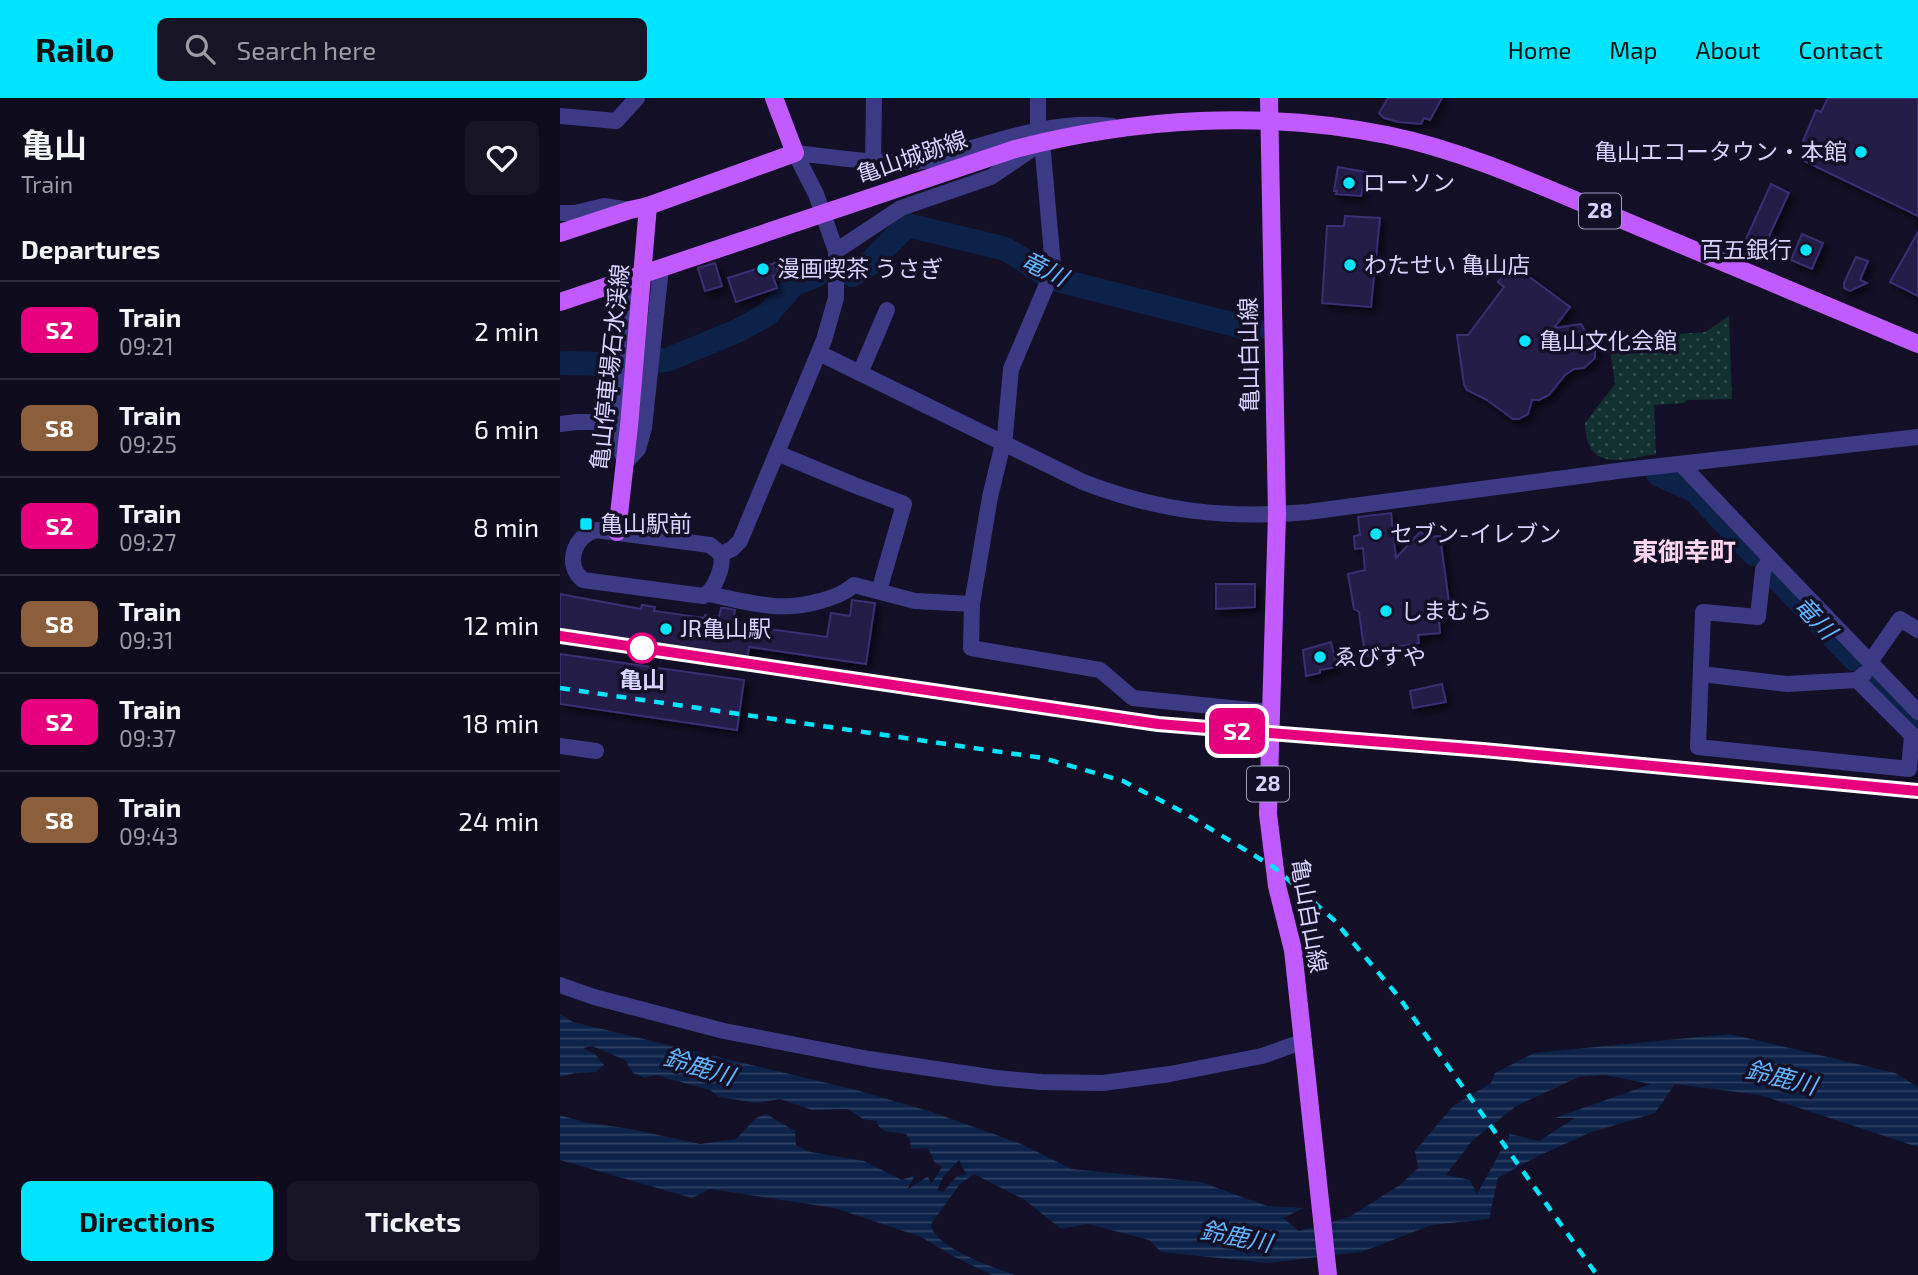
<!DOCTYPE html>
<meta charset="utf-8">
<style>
:root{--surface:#0e0b1c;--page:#171425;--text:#f1f3f6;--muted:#9b9ba3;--line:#2e2b3b;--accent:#00e5ff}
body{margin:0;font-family:"Exo 2","Noto Sans JP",sans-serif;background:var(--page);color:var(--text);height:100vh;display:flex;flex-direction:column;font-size:26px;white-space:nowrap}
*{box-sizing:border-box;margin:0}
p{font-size:23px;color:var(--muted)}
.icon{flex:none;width:38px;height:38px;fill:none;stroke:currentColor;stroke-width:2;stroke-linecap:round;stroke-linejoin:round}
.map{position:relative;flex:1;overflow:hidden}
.side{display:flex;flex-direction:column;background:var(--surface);width:560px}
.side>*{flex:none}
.badge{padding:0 14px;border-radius:10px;font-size:24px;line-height:46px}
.map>.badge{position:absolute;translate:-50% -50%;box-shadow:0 0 0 4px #fff}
h2{padding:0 21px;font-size:26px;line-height:63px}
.round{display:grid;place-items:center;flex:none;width:74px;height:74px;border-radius:10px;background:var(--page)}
.headline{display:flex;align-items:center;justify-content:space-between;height:119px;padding:0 21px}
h1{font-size:33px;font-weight:700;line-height:52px}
.primary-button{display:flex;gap:14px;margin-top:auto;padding:14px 21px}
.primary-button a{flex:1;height:80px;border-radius:10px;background:var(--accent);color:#111;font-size:28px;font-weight:700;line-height:80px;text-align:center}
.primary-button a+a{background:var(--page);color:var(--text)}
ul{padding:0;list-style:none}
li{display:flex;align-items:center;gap:21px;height:98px;padding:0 21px;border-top:2px solid var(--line)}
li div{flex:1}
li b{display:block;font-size:26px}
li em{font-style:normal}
li .badge{min-width:77px;font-weight:700;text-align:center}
header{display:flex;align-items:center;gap:42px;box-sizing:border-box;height:98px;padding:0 35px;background:var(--accent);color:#111}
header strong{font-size:33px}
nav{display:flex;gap:38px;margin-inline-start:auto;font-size:24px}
.search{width:490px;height:63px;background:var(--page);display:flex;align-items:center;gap:18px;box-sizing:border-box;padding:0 24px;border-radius:10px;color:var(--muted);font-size:26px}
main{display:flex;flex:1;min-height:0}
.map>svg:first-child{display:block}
.park{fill:url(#park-dots)}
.water{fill:url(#water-rules);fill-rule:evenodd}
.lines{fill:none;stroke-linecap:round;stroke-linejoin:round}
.river{stroke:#0c2248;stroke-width:24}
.building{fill:#241b47;stroke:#3b2d73;stroke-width:2;filter:url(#shadow)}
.minor{stroke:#3d3a85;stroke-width:16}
.major{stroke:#c25bff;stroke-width:18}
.rail{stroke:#00e5ff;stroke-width:4.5;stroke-dasharray:10 9;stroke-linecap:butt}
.line-casing{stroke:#fff;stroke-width:16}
.line{stroke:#e6007e;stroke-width:10}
.poi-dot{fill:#00e5ff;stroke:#130f26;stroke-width:2.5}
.stop-dot{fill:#fff;stroke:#e6007e;stroke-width:3.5}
.labels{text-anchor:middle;stroke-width:7;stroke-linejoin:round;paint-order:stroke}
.shield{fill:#130f26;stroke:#9e99be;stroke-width:2}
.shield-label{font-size:21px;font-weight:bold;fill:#d9d4ff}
.poi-label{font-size:23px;fill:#d9d4ff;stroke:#130f26;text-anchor:start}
.street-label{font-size:23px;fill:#d9d4ff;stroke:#130f26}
.stop-label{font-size:23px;font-weight:bold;fill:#d9d4ff;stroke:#130f26}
.water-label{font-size:24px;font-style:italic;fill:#62b6ff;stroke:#130f26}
.quarter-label{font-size:26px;font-weight:bold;fill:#ffd6f0;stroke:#130f26}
</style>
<header>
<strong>Railo</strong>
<div class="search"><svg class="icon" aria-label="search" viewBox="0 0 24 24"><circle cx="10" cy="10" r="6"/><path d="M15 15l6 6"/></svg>Search here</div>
<nav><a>Home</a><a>Map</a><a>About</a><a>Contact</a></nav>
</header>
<main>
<section class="side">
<div class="headline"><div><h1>亀山</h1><p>Train</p></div><a class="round"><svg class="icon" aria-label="heart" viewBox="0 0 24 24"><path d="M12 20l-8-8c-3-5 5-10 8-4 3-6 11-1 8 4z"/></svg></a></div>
<h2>Departures</h2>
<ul>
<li><span class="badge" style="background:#e6007e;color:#fff">S2</span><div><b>Train</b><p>09:21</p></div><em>2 min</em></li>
<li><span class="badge" style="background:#8b5e3c;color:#fff">S8</span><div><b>Train</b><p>09:25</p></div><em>6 min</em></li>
<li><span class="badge" style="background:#e6007e;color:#fff">S2</span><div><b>Train</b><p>09:27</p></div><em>8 min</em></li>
<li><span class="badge" style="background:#8b5e3c;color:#fff">S8</span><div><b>Train</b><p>09:31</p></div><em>12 min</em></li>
<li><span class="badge" style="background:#e6007e;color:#fff">S2</span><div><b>Train</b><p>09:37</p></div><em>18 min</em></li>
<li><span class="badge" style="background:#8b5e3c;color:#fff">S8</span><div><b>Train</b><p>09:43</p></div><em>24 min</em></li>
</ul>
<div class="primary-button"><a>Directions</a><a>Tickets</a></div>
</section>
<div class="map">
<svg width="1358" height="1177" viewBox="0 0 1358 1177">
<defs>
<pattern id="park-dots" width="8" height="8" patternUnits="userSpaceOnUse" patternTransform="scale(1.75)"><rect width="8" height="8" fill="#12302f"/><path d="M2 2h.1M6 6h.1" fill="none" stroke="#344d4e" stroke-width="1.8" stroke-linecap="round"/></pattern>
<pattern id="water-rules" width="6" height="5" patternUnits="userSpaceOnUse" patternTransform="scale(1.75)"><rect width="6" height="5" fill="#0c2248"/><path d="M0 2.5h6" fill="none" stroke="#2f4163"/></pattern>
<filter id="shadow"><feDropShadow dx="4.5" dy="4.5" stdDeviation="3.5" flood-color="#0009"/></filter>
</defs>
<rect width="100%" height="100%" fill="#130f26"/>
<path class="park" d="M1169 218 1172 301 1127 302 1124 305 1094 307 1096 356C1074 359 1041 372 1029 347 1026 341 1026 332 1025 325L1055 286 1048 238 1065 240 1145 234Z"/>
<path class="water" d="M0 916 13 924 296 992 372 1014 459 1045 512 1071 641 1084 707 1108 744 1110 723 1120 739 1133 789 1119 840 1087 858 1070 855 1053 893 1008 931 985 935 975 974 955 1170 936 1335 975 1358 989V1049L1200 997 1115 986 1095 1015 1029 1035 976 1059 938 1080 929 1121 872 1127 801 1154 707 1165 601 1154 589 1142 528 1126 501 1131 465 1102 414 1076 400 1086 371 1126C372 1149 435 1170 455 1177H432L395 1159 361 1139 275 1110 150 1091 132 1100 0 1062V1017L23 1024 71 1031 140 1046 176 1041 196 1020 206 1016 235 1033 236 1047 250 1054 304 1063 342 1082 355 1077 347 1092 368 1078 371 1086 382 1069 374 1064 368 1050 351 1051 350 1042 346 1036C334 1033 321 1037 316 1023L303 1021 288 1011 252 1012 220 1001 197 1005 159 999 150 992 95 977 85 980 73 975 65 962 32 948 23 950 35 956 44 967 36 974 15 975 0 979ZM1044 977 1091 986 995 1020H1015L979 1043 950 1036 917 1096 910 1082 886 1077 912 1043 956 1008 1019 979ZM399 1062 406 1076 397 1078 384 1093H377L383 1079Z"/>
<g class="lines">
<g class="river">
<path d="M292 177 308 167 347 127 442 150C462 157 475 174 494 181L695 232"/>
<path d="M0 265 44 266 107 262 177 233 208 216 234 186 257 177"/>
<path d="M1098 376 1135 393 1194 456"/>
<path d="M1217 480 1294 561"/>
<path d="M1311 579 1358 627"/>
</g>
</g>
<g class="building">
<path d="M828 0H882L870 22 864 20 861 26 839 24 824 20 819 15Z"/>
<path d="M1268 0H1358V118L1240 61 1247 46 1243 43 1256 12 1261 14Z"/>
<path d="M778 69 806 74 801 98 776 96 777 93H774Z"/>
<path d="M1211 86 1229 95 1204 149 1186 141Z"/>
<path d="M785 118 820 120 811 209 762 205 767 128H784Z"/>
<path d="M1358 134V198L1330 184Z"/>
<path d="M1242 136 1263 145 1252 171 1231 162Z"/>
<path d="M1296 159 1308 163 1300 182 1307 185 1290 193 1284 190V185Z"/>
<path d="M155 165 162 188 145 193 138 170Z"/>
<path d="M215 165 219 176 213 178 217 190 176 204 168 180Z"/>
<path d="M952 166 1010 209 994 230 1021 226 1027 236H1031L1035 247V260L1024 270 1014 271 1005 277 989 297 979 302H972L968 316 959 321H953L927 302 907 292 904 287 897 237H908L944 189 938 184Z"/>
<path d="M831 415 836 460 861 433 864 439 880 438 891 519 879 521 880 535 858 537 859 545 820 552V557L805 558 799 514 794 511 788 476 805 472 803 450 795 451 794 438 800 437 798 419Z"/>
<path d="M656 486H695V509L656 511Z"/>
<path d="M0 496 81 511 82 507 95 509 94 513 144 520 145 517 159 519 161 510H165L175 512 173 526 267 539 271 515 290 518 292 502 315 505 306 566 189 549 187 562 0 535Z"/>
<path d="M771 544 777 569 760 572V575L746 578 743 552Z"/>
<path d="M0 556 184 582 177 632 0 606Z"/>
<path d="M882 586 886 604 853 610 850 593Z"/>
</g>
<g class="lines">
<g class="minor">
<path d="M478 0V32"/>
<path d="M0 18 56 23 77 0"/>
<path d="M482 44 493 167 488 184 451 271 445 337 430 399 412 506 411 550 540 572 573 600 710 614"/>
<path d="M235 55C280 60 327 68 372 62 431 45 491 21 552 28"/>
<path d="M313 63 314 0"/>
<path d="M0 115H15L44 108 70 112"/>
<path d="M276 153 341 110 431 79 478 47"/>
<path d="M70 181 54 324 57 346 66 364 78 351 84 330 101 170"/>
<path d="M259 255 523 384C601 414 665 421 748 414L1065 372 1358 339"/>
<path d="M300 275 327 212"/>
<path d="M0 326 17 324H54"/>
<path d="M217 355 294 387 344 406 319 493"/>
<path d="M1121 366 1211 461 1203 472 1198 519 1143 514 1138 649 1349 671 1352 637 1297 582"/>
<path d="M36 432 150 447 161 456C164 469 155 492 143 498L23 482C4 467 14 438 36 432Z"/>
<path d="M161 456 172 451 180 443 264 242 276 200V153L256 96 235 55"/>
<path d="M1211 461 1358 614"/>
<path d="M148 496C189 504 219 515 260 503 273 499 284 496 294 487L355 503 412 506"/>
<path d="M1310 564 1340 521 1358 532"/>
<path d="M1141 576 1227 586 1297 582 1304 576"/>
<path d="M0 648 36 653"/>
<path d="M0 887 34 899 164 933 309 961 436 980 481 984 543 985 610 976 702 958 744 943"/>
</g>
<g class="major">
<path d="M709 0 717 416 708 716 717 788 733 852 768 1177"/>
<path d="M0 135 70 112 88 108 235 55 214 0"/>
<path d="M0 204 455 51C575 20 704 12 827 37 910 54 987 91 1065 123 1163 164 1261 205 1358 246"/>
<path d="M57 434 69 328 88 108"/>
</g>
<g class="rail">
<path d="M0 538 579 624 998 659 1358 693"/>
<path d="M0 590 483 660 563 683 621 713 715 770 774 822 838 898 1037 1177"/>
</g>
</g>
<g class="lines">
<g class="line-casing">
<path id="line" d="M0 538 598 626 923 652 1358 693"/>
</g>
<use href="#line" class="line"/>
</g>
<g class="poi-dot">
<circle cx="1301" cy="54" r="7"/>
<circle cx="789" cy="85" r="7"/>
<circle cx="1246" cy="152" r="7"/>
<circle cx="790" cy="167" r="7"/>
<circle cx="203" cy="171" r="7"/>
<circle cx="965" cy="243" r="7"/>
<rect x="19" y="419" width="14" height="14" rx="3.5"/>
<circle cx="816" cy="436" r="7"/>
<circle cx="826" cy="513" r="7"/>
<circle cx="106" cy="531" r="7"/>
<circle cx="760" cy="559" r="7"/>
</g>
<circle class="stop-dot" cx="82" cy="550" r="14"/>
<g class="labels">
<g class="shield">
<rect x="1019" y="95.5" width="42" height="35" rx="5"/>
<rect x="687" y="668.5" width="42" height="35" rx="5"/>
</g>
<g class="shield-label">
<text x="1040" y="120">28</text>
<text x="708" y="693">28</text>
</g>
<g class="poi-label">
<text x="1287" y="62" text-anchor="end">亀山エコータウン・本館</text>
<text x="803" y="93">ローソン</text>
<text x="1232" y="160" text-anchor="end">百五銀行</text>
<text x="804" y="175">わたせい 亀山店</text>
<text x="217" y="179">漫画喫茶 うさぎ</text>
<text x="979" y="251">亀山文化会館</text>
<text x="40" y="434">亀山駅前</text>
<text x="830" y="444">セブン-イレブン</text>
<text x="840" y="521">しまむら</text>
<text x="120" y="539">JR亀山駅</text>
<text x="774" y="567">ゑびすや</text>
</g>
<g class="street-label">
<text transform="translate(352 59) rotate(-19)" y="8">亀山城跡線</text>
<text transform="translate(689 257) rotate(-91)" y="8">亀山白山線</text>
<text transform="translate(50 269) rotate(-84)" y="8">亀山停車場石水渓線</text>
<text transform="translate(749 818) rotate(80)" y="8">亀山白山線</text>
</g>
<g class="stop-label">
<text x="82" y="590">亀山</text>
</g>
<g class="water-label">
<text transform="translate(484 171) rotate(26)" y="8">竜川</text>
<text transform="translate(1255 520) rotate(47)" y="8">竜川</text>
<text transform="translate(139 969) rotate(17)" y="8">鈴鹿川</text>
<text transform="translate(1221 980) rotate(14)" y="8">鈴鹿川</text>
<text transform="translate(676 1139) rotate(11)" y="8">鈴鹿川</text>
</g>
<g class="quarter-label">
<text x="1124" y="463">東御幸町</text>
</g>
</g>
</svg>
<b class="badge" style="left:677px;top:633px;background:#e6007e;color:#fff">S2</b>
</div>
</main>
